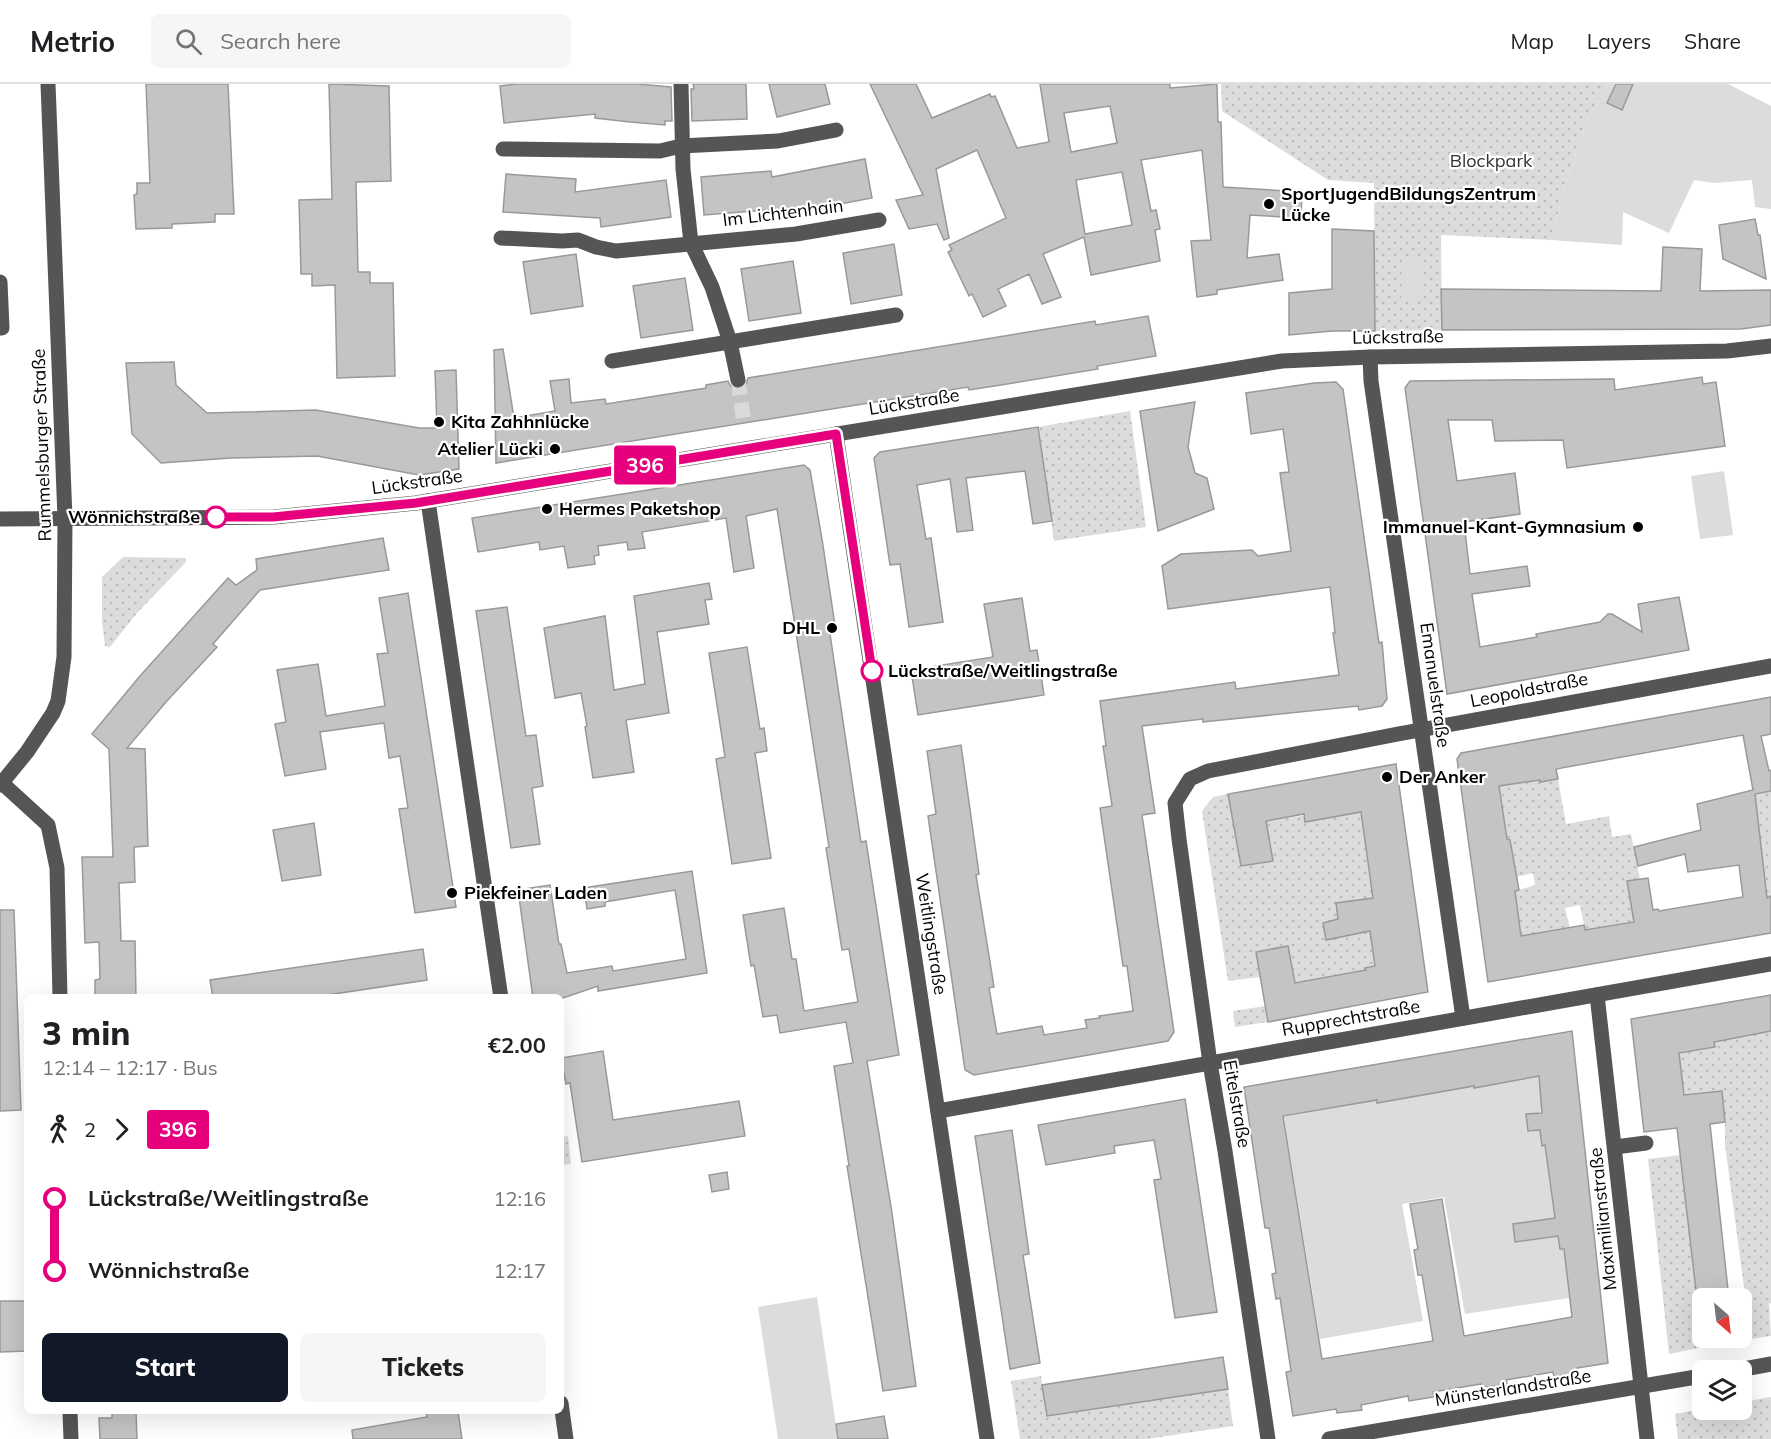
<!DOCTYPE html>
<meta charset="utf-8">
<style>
:root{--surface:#fff;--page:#f6f6f6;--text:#202124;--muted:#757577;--line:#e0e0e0;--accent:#111827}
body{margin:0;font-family:Mulish,sans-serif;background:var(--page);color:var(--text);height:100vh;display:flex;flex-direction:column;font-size:22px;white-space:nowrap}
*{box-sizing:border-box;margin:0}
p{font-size:20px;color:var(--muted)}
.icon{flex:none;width:33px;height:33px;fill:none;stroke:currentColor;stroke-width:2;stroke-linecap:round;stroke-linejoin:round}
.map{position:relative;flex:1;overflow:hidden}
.side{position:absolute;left:24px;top:910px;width:540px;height:420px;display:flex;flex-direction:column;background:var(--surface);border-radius:9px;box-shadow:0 6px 24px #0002}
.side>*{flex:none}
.badge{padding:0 12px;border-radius:4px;font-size:21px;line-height:39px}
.needle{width:39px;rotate:152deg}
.tools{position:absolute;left:1692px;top:1204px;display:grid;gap:12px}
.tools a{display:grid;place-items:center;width:60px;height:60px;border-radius:9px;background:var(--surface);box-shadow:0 6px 24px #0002;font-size:30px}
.map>.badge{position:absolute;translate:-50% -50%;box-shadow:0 0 0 3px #fff}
.legs{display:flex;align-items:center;gap:9px;height:66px;padding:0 18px;font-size:20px}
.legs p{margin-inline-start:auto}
.headline{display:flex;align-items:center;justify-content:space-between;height:102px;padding:0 18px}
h1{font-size:33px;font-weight:800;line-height:45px}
.primary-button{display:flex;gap:12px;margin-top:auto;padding:12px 18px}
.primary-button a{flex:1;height:69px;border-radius:9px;background:var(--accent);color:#fff;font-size:24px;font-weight:800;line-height:69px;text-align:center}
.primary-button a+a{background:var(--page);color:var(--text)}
ul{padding:0 18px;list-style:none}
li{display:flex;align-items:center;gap:21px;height:72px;font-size:22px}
li i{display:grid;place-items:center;width:9px;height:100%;margin:0 8px;background:currentColor}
li i::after{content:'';width:15px;height:15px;margin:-8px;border:4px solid;border-radius:50%;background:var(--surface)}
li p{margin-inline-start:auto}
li:first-child i{background:linear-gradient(#0000 50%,currentColor 0)}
li:last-child i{background:linear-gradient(currentColor 50%,#0000 0)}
header{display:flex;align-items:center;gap:36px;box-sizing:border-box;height:84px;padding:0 30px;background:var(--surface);border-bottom:2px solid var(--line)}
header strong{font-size:28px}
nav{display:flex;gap:33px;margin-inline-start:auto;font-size:21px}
.search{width:420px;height:54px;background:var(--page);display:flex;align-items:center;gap:15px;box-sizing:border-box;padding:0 21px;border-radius:9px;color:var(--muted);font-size:22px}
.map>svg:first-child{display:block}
.grass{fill:url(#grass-dots)}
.garden{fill:#dcdcdc}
.building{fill:#c4c4c4;stroke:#999;stroke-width:1.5;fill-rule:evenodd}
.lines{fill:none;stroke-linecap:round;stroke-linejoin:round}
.minor-tunnel{stroke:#d9d9d9;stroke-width:15;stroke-dasharray:15 8;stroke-linecap:butt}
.minor{stroke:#555;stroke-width:15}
.line-1-casing{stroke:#fff;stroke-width:14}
.line-1{stroke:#e6007e;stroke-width:9}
.poi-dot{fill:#000;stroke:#fff;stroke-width:2}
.stop-1-dot{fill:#fff;stroke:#e6007e;stroke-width:3}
.labels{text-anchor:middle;stroke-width:4.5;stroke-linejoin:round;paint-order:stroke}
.park-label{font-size:18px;fill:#333;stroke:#fff}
.poi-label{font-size:18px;font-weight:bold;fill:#000;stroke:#fff;text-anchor:start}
.street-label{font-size:18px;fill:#000;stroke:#fff}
.stop-label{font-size:18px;font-weight:bold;fill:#000;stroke:#fff;text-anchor:end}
</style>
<header>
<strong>Metrio</strong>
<div class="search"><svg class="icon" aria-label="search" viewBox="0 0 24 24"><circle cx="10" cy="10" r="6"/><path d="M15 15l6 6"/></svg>Search here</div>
<nav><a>Map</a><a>Layers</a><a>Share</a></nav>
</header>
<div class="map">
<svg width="1771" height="1355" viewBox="0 0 1771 1355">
<defs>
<pattern id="grass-dots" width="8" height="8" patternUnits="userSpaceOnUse" patternTransform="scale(1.5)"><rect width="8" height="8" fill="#dcdcdc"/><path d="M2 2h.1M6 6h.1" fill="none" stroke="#bbb" stroke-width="1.8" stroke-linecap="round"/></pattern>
</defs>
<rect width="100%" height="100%" fill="#fff"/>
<g class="grass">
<path d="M1221 0H1607L1587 37 1565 102 1551 156 1441 151 1442 246 1375 247 1374 99 1328 96 1222 27Z"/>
<path d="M1130 327 1146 443 1054 457 1038 343Z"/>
<path d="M123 473 186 474V478L137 529 110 563 105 562 102 537V493Z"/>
<path d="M1558 695 1566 740 1609 732 1612 753 1631 750 1640 795 1627 797 1647 835 1585 846 1580 821 1565 824 1570 844 1521 852 1513 808 1535 801 1533 789 1516 793 1510 756 1507 755 1498 702 1540 696 1541 698Z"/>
<path d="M1771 707V812L1767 814 1754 711Z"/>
<path d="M1228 710 1241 782 1272 776 1266 737 1363 723 1375 826 1376 862 1372 866 1375 882 1365 885 1366 886 1295 899 1288 862 1256 868 1260 893 1228 897 1202 727 1213 713Z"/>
<path d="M1265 922 1268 938 1235 943 1233 927Z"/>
<path d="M1771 945V1219L1769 1220 1771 1252 1751 1255 1725 1061V1038L1722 1007 1684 1011 1679 969 1714 958Z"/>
<path d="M568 1052 571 1080 561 1081V1053Z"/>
<path d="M1680 1071 1703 1263 1669 1270 1648 1075Z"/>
<path d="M1041 1292 1047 1332 1228 1305 1233 1342 1147 1355H1020L1011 1297Z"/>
<path d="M1771 1313V1355H1678L1675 1330 1702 1325 1742 1326V1318Z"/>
</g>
<g class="garden">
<path d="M1607 0H1728L1771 22V125L1755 123 1752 96 1714 99 1694 96 1669 149 1623 128 1622 161 1551 156 1565 102 1587 37Z"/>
<path d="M1402 172H1423V216L1401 215Z"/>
<path d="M1724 387 1733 451 1700 455 1691 392Z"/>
<path d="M1540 988 1542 1026 1537 1030 1526 1031 1528 1047 1540 1046 1542 1061H1545L1555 1139 1513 1141 1516 1158 1558 1152 1560 1165H1564L1569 1214 1465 1230 1444 1113 1402 1120 1423 1237 1320 1255 1284 1033 1376 1016 1378 1019 1410 1013 1474 998V1004Z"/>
<path d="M817 1213 838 1355H778L758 1223Z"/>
</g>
<g class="building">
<path d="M146 0H228L234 130H215V138L172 140V144L136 145 134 111 137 110V99H150Z"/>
<path d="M329 0 389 2 391 97 356 98 358 188H370V199H393L395 292 337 294 335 201 312 202V190H301L299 116 332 115Z"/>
<path d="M516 0H637L671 3 672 37H665V41L630 38 595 34V30L504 39 500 2Z"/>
<path d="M693 0H746L747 35 692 37 691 5H694Z"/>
<path d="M769 0H825L830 20 777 33Z"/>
<path d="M870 0H916L932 34 990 10 991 13 995 12 1017 64 1049 58 1040 0H1170V4L1217 0 1218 38H1221L1223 103 1302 108 1301 134 1250 131 1247 174 1279 170 1283 196 1217 206V210L1197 213 1191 157 1211 156 1202 66 1141 76 1151 127 1156 126 1160 145 1155 146 1160 177 1091 191 1084 153 1043 170 1061 213 1042 220 1029 190 998 205 1006 222 983 233 972 210 969 212 948 168 952 166 949 161 1006 134 977 66 936 85 949 154 944 156 937 140 909 145 896 116 923 111ZM1110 22 1117 59 1071 68 1064 29ZM1122 88 1132 141 1085 150 1076 96Z"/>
<path d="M1616 0H1633L1622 26 1607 19Z"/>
<path d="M865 75 872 114 804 127 803 123 704 131 701 93 771 87 772 93Z"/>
<path d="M506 90 576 95 575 108 666 96 671 133 601 143 600 134 503 128Z"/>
<path d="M1755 135 1758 151H1760L1766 195 1723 175 1719 141Z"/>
<path d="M1332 145 1374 147 1375 247H1332L1289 251V209L1332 205Z"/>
<path d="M894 160 902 211 851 220 843 169Z"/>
<path d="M1663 163 1702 165 1700 207 1771 206V241L1741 245 1442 246 1441 205 1661 207Z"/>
<path d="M576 170 583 222 531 230 523 178Z"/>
<path d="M793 177 801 229 749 237 741 185Z"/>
<path d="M685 194 693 246 641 254 633 202Z"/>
<path d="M1148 232 1156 272 1097 282 1098 285 1001 301 969 306 968 303 496 379 494 266 503 265 514 334 555 327 550 297 569 295 571 319 605 315 606 320 706 304V301L728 297 731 303 739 306 745 303 748 294 1095 237 1096 241Z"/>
<path d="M174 278 176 301 207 329 316 326 419 344H437L435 287 456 286 459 385 419 391 317 372 231 374 161 379 132 350 126 279Z"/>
<path d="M1702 293 1703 300 1716 298 1725 362 1567 384 1563 356 1495 357 1492 336H1448L1457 397 1515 389 1520 430 1464 438 1470 490 1527 482 1530 502 1472 510 1480 563 1537 553 1536 550 1600 538 1608 530H1612L1642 548 1638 520 1679 513 1689 566 1447 610 1405 304 1410 297 1614 295 1615 306Z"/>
<path d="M1336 298 1343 305 1379 559 1382 558 1387 615 1382 622 1359 626 1358 622 1203 638V635L1142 642 1155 729 1142 731 1174 948 1168 957 974 991 965 986 928 732 936 730 927 667 961 661 979 790 976 791 994 903 989 904 997 950 1042 942 1044 951 1087 944 1085 936 1100 934 1099 932 1133 927 1127 882H1123L1100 724 1112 722 1103 662H1106L1100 617 1235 598 1236 605 1339 591 1333 549H1335L1330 503 1168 525 1162 482 1181 470 1252 466 1258 472 1291 467 1280 389 1289 388 1283 345 1251 350 1246 309 1314 299Z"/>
<path d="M1195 318 1188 363 1195 389 1207 394 1214 425 1158 447 1140 327Z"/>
<path d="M1038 343 1052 437 1033 440 1025 387 966 394 973 446 957 448 950 395 917 401 926 455 931 454 943 538 909 543 900 480 890 481 874 374 880 368Z"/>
<path d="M804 381 810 386 822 455 836 548 830 550 861 758 866 757 899 971 867 977 892 1129 916 1302 883 1307 847 1082H849L834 982 853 979 846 938 780 949 777 931 763 933 754 881 751 882 743 831 784 824 792 875H796L804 927 858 918 849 865 842 866 826 764 829 763 777 425 746 432 754 484 734 488 726 434 642 448 645 464 628 466 627 458 598 462 599 471 594 472 595 480 568 484 564 462 540 466 539 458 478 468 472 434Z"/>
<path d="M383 454 389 486 260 506 213 560 217 563 166 618 127 664 145 665 148 762 134 763 135 798 119 799 121 857H135L136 914H95V896L100 895 99 858 85 859 82 773H113L109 665 92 650 140 592 228 494 236 501 257 486 256 475Z"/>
<path d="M709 499 712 515 705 516 709 540 657 548 669 629 626 636 634 688 593 694 585 643 587 642 581 609 555 614 544 544 605 532 614 606 645 600 634 512Z"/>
<path d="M408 509 456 823 415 829 399 725 408 724 400 672 389 674 384 639 320 648 326 685 285 692 275 640 286 638 277 586 318 580 326 632 385 622 377 570 388 569 379 514Z"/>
<path d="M1022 514 1030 567 1037 566 1044 611 918 631 911 586 993 573 984 520Z"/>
<path d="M507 523 526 652 536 651 543 702 532 704 540 760 511 764 476 527Z"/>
<path d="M747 563 760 645 764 644 767 667 755 669 771 774 732 780 716 675 725 673 709 569Z"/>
<path d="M1771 613V650L1761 652 1769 687 1771 686V707L1755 710 1767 814 1771 812V849L1488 898 1457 675 1461 669ZM1743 651 1753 706 1697 720 1701 746 1634 763 1638 782 1685 770 1688 788 1739 781 1743 813 1659 827 1658 825 1653 826 1648 794 1627 797 1634 838 1585 846 1584 841 1521 852 1515 807 1519 806 1510 756 1507 755 1499 702 1540 696V698L1558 695 1556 685Z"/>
<path d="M1396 680 1428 908 1268 938 1256 868 1288 862 1295 899 1366 886 1365 884 1375 882 1370 847 1326 856 1323 839 1338 835 1336 819 1373 814 1361 728 1305 738 1304 730 1266 737 1273 777 1241 782 1228 710Z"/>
<path d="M314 739 321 791 282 797 273 746Z"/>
<path d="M692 787 707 889 598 907V902L563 914H533L518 806 550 801 559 860H561L567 889 612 882 613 887 686 875 675 806 605 818V822L587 825 584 804Z"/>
<path d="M0 826H14L21 1026 0 1027Z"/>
<path d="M423 865 427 896 307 914H213L210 896Z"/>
<path d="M1771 911V947L1714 958 1715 963 1679 969 1684 1011 1722 1007 1725 1038 1710 1040 1729 1215H1697L1677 1044 1644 1048 1631 935Z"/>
<path d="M1572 947 1608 1279 1577 1284 1579 1289 1554 1293 1553 1288 1506 1296 1507 1300 1481 1304V1300L1433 1308 1434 1313 1409 1317 1408 1312 1361 1321 1362 1326 1337 1329 1336 1325 1293 1332 1286 1288 1291 1287 1287 1260 1280 1214 1276 1215 1272 1190 1276 1189 1269 1144H1265L1244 1003ZM1539 992 1542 1029 1526 1030 1528 1047 1540 1046 1542 1062 1545 1061 1555 1134 1513 1140 1515 1158 1558 1152 1560 1165H1564L1572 1233 1464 1252 1442 1115 1410 1120 1418 1165 1414 1166 1418 1191H1422L1433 1257 1322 1275 1283 1032 1377 1016V1019L1474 1002V1004Z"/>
<path d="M603 967 613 1036 739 1017 745 1052 582 1078 570 999 566 1000 561 974Z"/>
<path d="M1185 1015 1217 1228 1175 1234 1154 1096 1161 1095 1154 1056 1114 1062 1115 1069 1046 1081 1038 1041Z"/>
<path d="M1012 1046 1029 1170 1023 1171 1040 1279 1010 1285 975 1052Z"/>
<path d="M727 1088 729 1105 712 1108 709 1091Z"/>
<path d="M0 1217H26L27 1267 0 1268Z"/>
<path d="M1223 1273 1228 1305 1047 1332 1042 1301Z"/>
<path d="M112 1328H136L137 1355H100L99 1334H112Z"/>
<path d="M426 1328H458L462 1355H353L352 1346 427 1333Z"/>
<path d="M884 1332 888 1355H838L836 1340Z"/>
</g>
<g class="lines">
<path class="minor-tunnel" d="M738 296 744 339"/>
<g class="minor">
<path d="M681 0 683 85 691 159 712 203 730 258 738 296"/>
<path d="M503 65 660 67 681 62 778 57 836 46"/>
<path d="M501 154 562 157 578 156 596 163 616 167 796 150 879 136"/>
<path d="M0 198 2 244H0"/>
<path d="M1370 273 1371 297 1463 934"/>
<path d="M612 277 896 231"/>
<path d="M836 350 987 1355"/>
<path d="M428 417 501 914"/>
<path d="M0 435 274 433 416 419 1282 277 1370 273 1727 267 1771 262"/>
<path d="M2 699 48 741 57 784 60 914"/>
<path d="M0 701 27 668 53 629 58 617 64 573 65 434 48 0"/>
<path d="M1597 911 1647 1355"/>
<path d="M938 1027 1771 880"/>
<path d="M1615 1063 1646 1059"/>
<path d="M1733 1287 1771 1280"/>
<path d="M561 1319 566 1355"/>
<path d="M70 1328 71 1355"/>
<path d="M1268 1355 1225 1067 1210 979 1179 755 1175 719 1190 695 1208 687 1398 650 1771 582"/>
<path d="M1329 1355 1702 1292"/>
</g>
</g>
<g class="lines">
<g class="line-1-casing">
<path id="line-1" d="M216 433H273L416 419 836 350 872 587"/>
</g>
<use href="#line-1" class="line-1"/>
</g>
<g class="poi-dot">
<circle cx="1269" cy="120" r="6"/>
<circle cx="439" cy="338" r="6"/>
<circle cx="555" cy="365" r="6"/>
<circle cx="547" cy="425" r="6"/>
<circle cx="1638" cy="443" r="6"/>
<circle cx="832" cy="544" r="6"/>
<circle cx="1387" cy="693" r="6"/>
<circle cx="452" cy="809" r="6"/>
</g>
<g class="stop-1-dot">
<circle cx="216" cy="433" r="10"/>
<circle cx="872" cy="587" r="10"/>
</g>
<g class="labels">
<g class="park-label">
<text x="1491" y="83">Blockpark</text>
</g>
<g class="poi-label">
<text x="1281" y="116">SportJugendBildungsZentrum<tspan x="1281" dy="21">Lücke</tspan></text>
<text x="451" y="344">Kita Zahhnlücke</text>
<text x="543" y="371" text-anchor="end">Atelier Lücki</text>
<text x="559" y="431">Hermes Paketshop</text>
<text x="1626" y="449" text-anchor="end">Immanuel-Kant-Gymnasium</text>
<text x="820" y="550" text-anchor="end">DHL</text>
<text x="1399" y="699">Der Anker</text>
<text x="464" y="815">Piekfeiner Laden</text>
</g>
<g class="street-label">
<text transform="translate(783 129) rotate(-7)" y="6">Im Lichtenhain</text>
<text transform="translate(1398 253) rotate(-1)" y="6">Lückstraße</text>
<text transform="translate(914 318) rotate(-9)" y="6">Lückstraße</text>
<text transform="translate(42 361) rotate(-92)" y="6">Rummelsburger Straße</text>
<text transform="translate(417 398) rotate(-8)" y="6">Lückstraße</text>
<text transform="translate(1435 601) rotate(82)" y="6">Emanuelstraße</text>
<text transform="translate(1529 606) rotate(-11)" y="6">Leopoldstraße</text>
<text transform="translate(931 850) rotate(81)" y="6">Weitlingstraße</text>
<text transform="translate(1351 934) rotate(-10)" y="6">Rupprechtstraße</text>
<text transform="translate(1237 1020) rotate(80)" y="6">Eitelstraße</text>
<text transform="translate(1603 1135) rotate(-96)" y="6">Maximilianstraße</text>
<text transform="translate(1513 1304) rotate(-9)" y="6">Münsterlandstraße</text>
</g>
<g class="stop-label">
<text x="200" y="439">Wönnichstraße</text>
<text x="888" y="593" text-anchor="start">Lückstraße/Weitlingstraße</text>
</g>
</g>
</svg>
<div class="tools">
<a><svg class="needle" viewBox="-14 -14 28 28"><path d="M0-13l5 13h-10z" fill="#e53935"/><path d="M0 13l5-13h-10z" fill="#757577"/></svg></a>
<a><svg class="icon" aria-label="layers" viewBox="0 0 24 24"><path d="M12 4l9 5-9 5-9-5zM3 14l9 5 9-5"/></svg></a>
</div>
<b class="badge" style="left:645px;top:381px;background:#e6007e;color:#fff">396</b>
<section class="side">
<div class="headline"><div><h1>3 min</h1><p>12:14 – 12:17 · Bus</p></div><b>€2.00</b></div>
<div class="legs"><svg class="icon" aria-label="walk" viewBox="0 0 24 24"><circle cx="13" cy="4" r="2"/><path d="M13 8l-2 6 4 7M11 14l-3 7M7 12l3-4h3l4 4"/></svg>2<svg class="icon" aria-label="forward" viewBox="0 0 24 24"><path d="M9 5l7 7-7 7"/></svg><b class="badge" style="background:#e6007e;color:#fff">396</b></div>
<ul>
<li><i style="color:#e6007e"></i><b>Lückstraße/Weitlingstraße</b><p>12:16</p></li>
<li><i style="color:#e6007e"></i><b>Wönnichstraße</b><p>12:17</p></li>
</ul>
<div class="primary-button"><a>Start</a><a>Tickets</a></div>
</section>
</div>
